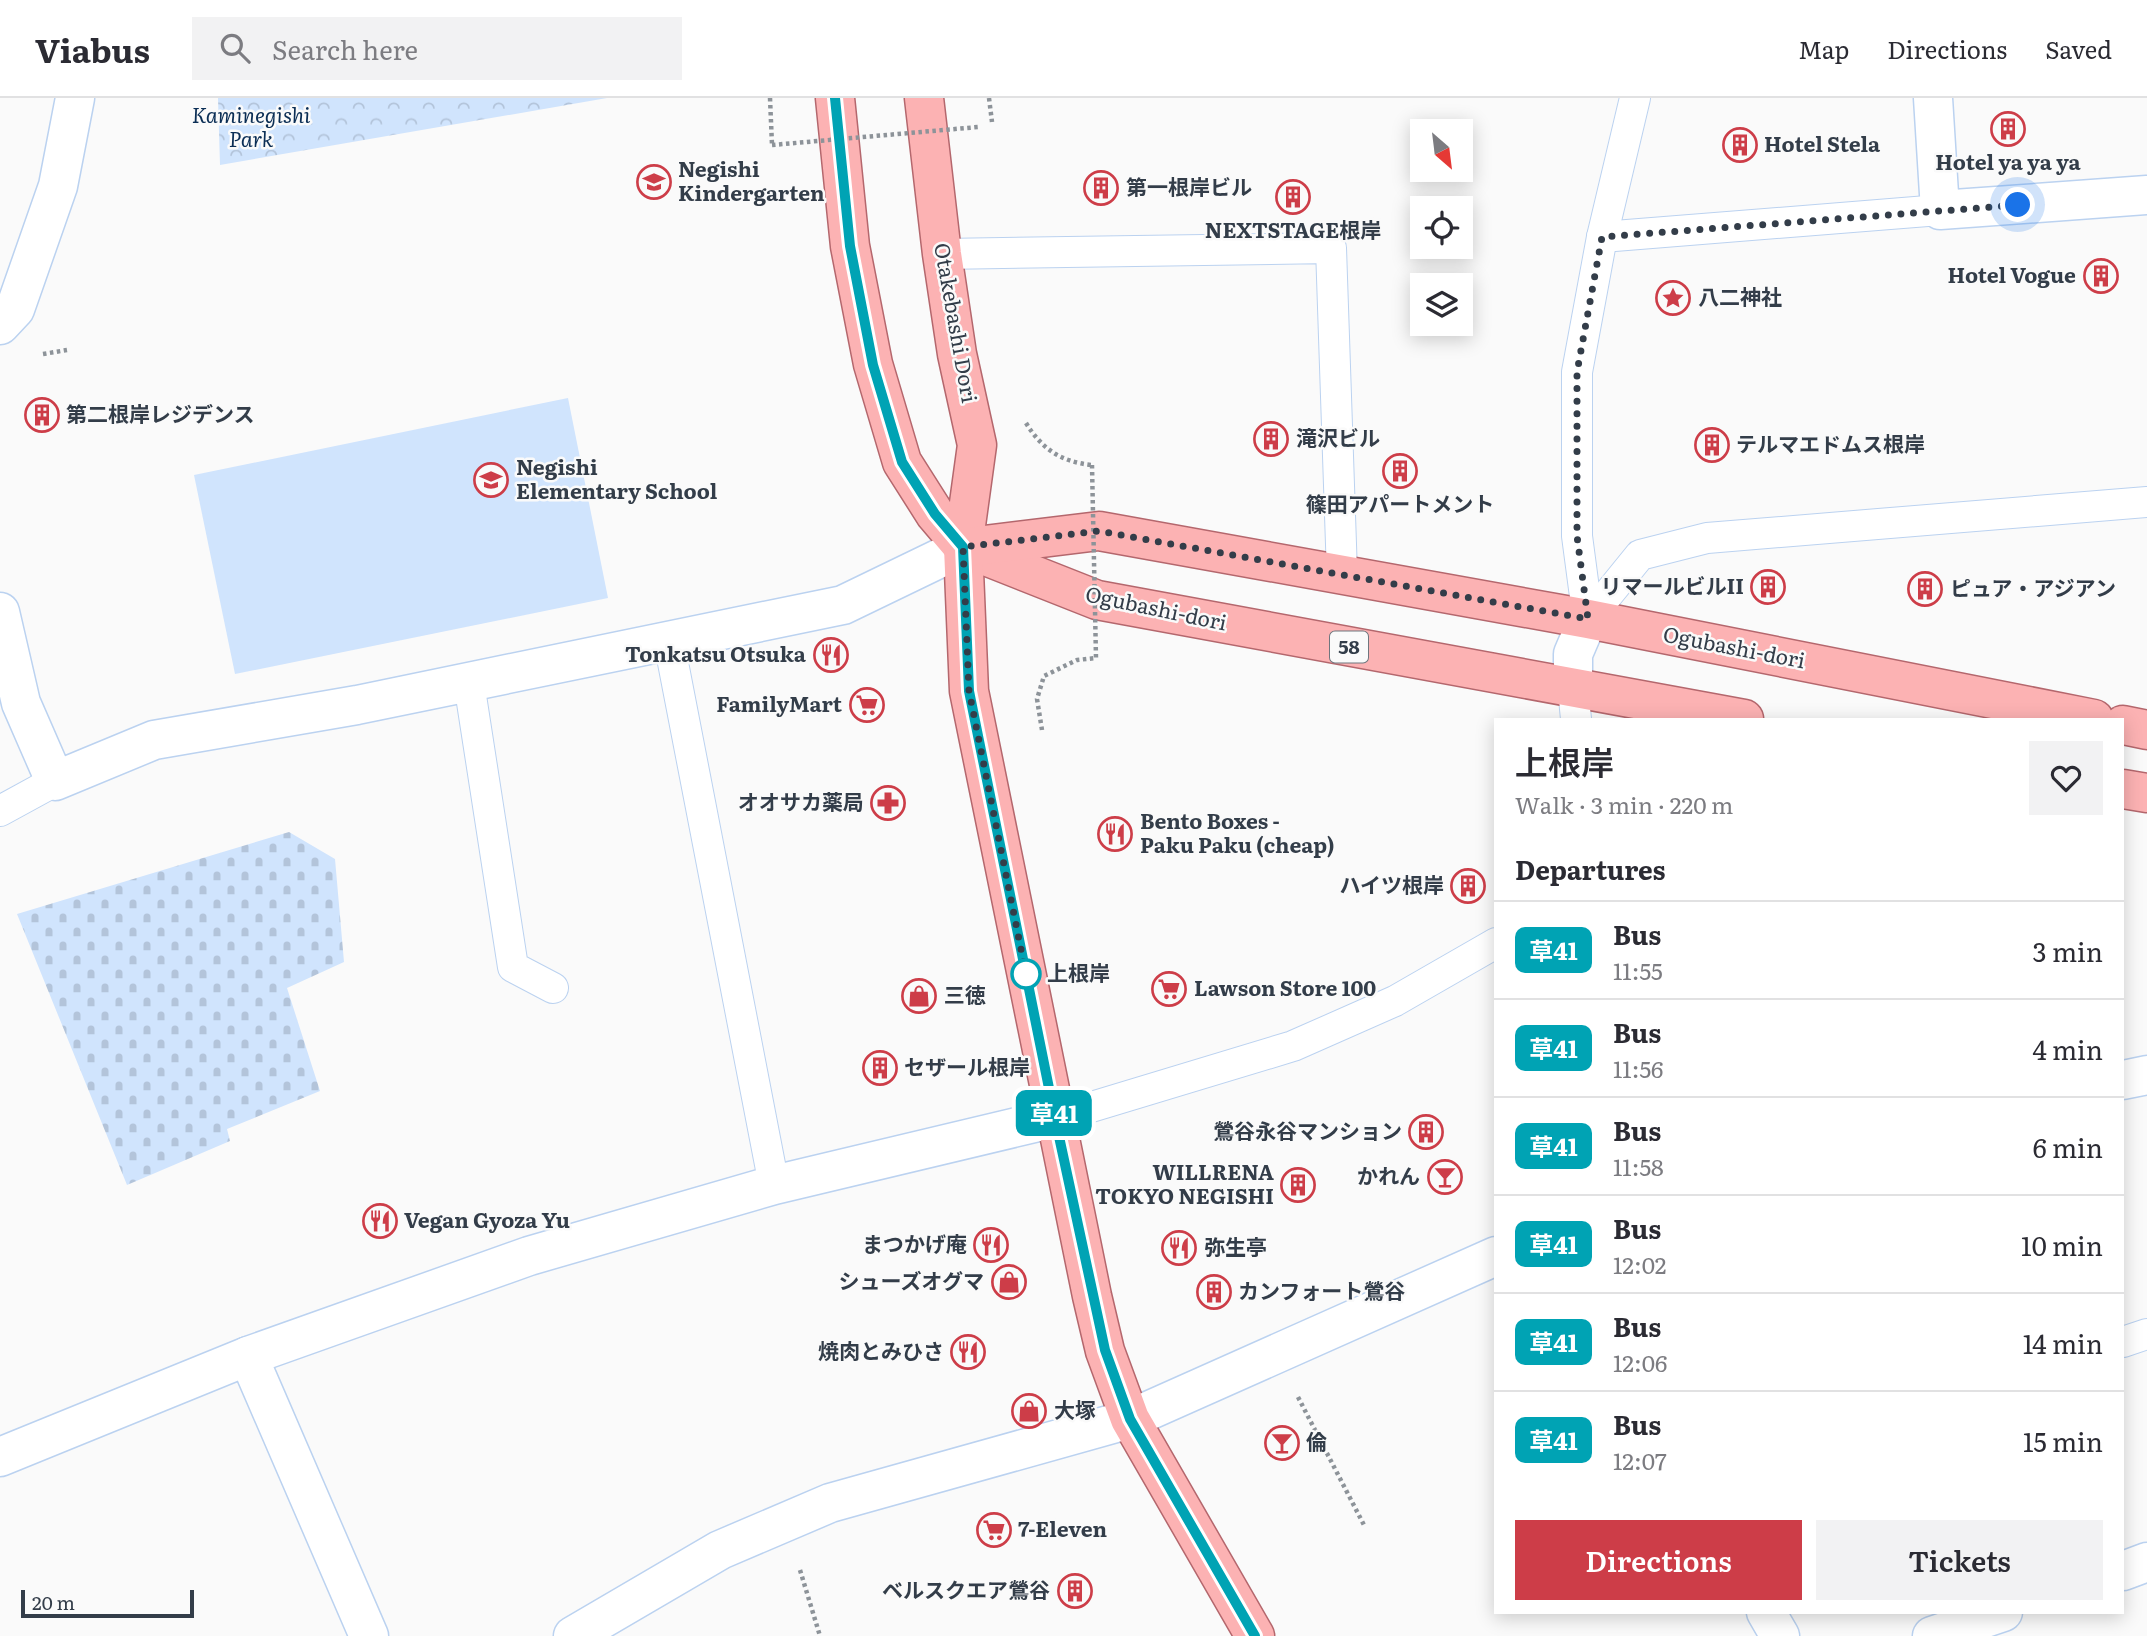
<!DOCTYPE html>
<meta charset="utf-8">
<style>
:root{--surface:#fff;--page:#f2f2f3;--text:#2b2b33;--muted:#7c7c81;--line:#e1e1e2;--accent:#cd3d48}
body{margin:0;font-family:Literata,"Noto Sans JP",serif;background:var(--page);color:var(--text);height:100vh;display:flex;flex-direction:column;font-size:26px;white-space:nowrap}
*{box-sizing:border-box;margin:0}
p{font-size:23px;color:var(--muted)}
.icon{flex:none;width:38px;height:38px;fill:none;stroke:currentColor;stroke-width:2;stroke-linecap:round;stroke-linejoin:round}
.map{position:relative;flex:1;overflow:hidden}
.drawer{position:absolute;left:1494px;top:620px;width:630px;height:896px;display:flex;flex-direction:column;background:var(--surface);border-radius:0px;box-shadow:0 4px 18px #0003}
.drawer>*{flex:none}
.badge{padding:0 14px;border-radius:10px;font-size:24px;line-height:46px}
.needle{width:46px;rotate:152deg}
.tools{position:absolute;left:1410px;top:21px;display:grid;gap:14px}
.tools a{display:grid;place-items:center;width:63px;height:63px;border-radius:0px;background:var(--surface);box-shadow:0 4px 18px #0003;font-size:35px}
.scale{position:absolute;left:21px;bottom:18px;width:173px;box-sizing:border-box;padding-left:7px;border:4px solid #333d49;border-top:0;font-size:19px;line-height:24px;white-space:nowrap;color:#333d49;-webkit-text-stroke:5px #fafafa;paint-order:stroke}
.you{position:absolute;width:35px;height:35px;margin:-18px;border:5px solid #fff;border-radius:50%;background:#1a73e8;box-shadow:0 0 0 10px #1a73e833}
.map>.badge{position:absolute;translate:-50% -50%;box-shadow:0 0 0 4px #fff}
h2{padding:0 21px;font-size:26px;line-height:63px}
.round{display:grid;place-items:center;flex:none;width:74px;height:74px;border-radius:0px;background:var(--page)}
.summary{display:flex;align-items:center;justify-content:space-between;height:119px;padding:0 21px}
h1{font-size:33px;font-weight:600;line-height:52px}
.button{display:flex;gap:14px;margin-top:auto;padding:14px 21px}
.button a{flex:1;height:80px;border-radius:0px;background:var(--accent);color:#fff;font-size:28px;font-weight:600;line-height:80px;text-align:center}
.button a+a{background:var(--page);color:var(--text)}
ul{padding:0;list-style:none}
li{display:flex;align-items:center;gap:21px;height:98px;padding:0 21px;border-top:2px solid var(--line)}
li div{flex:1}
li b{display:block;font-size:26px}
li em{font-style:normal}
li .badge{min-width:77px;font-weight:700;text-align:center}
header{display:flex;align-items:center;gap:42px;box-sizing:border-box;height:98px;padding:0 35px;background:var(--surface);border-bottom:2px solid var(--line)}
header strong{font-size:33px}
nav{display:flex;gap:38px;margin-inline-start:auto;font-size:24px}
.search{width:490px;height:63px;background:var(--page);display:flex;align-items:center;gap:18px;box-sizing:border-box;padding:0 24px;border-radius:0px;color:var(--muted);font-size:26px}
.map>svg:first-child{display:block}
.grass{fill:#d0e4fd}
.cemetery{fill:url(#cemetery-stones)}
.park{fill:url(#park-crowns)}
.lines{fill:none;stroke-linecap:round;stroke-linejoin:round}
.service-casing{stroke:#bbd2f0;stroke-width:32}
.minor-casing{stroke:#bbd2f0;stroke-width:41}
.tertiary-casing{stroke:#bbd2f0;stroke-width:41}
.primary-casing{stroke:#b4676d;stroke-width:41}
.path{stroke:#8d9399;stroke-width:4.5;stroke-dasharray:3.5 3.5;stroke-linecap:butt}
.service{stroke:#fff;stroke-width:30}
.minor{stroke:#fff;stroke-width:38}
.tertiary{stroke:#fff;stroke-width:38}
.primary{stroke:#fcb2b3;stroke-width:38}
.path-bridge{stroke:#8d9399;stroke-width:4.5;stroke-dasharray:3.5 3.5;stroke-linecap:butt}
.line-casing{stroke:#fff;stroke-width:16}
.line{stroke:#00a3b4;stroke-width:10}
.walk{stroke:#333d49;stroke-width:7;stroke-dasharray:0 12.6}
.stop-dot{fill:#fff;stroke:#00a3b4;stroke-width:3.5}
.labels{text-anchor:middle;stroke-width:5;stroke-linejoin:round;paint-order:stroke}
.shield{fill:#fafafa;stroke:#6f767e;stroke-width:2}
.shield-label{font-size:19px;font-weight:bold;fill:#333d49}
.park-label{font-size:21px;font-style:italic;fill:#0b2e55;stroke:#fafafa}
.poi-label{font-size:21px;font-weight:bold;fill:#333d49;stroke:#fafafa;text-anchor:start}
.street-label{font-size:21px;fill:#333d49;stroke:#fafafa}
.stop-label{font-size:21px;font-weight:bold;fill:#333d49;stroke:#fafafa;text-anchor:start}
</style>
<header>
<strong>Viabus</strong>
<div class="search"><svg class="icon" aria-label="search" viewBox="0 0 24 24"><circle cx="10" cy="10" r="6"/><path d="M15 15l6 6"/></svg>Search here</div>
<nav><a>Map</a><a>Directions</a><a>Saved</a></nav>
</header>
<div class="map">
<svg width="2147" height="1538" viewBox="0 0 2147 1538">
<defs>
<pattern id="cemetery-stones" width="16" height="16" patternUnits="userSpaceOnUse" patternTransform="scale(1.75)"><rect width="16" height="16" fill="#d0e4fd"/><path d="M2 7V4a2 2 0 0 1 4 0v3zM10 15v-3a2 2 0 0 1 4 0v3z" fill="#b3c4da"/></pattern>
<pattern id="park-crowns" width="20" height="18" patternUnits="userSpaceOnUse" patternTransform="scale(1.75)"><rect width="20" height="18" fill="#d0e4fd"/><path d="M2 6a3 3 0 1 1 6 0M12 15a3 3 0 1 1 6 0" fill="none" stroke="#b3c4da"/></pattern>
</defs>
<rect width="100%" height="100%" fill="#fafafa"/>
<path class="grass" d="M568 300 608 500 235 576 194 377Z"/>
<path class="cemetery" d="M289 734 335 761 344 864 287 890 320 993 227 1031 230 1043 127 1087 17 816Z"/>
<path class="park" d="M218 0H607L220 67Z"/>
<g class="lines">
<g class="service-casing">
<g id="service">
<path d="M1602 139 1940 112"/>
<path d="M942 156 1331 150 1342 476"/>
<path d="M1588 521 1640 457 1707 440 2147 404"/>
<path d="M1588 521 1577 438V274L1602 139 1635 0"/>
<path d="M669 544 774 1087"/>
<path d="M469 585 513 869 553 890"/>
<path d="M1573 590 1576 621"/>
<path d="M0 713 55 683"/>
<path d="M1055 1020 1293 948 1395 903 1496 845"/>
<path d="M2123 1244 2147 1236"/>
</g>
</g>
<g class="minor-casing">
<g id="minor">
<path d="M1933 0 1940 112 2147 97"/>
<path d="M0 227 15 211 58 88 75 0"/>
<path d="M0 514 21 605 55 683 154 642 357 607 843 507 963 449"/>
<path d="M1573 590V556L1588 521"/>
<path d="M2123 982 2147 977"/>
<path d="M248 1258 369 1538"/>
<path d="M1130 1321 1496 1158"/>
<path d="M0 1359 248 1258 529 1158 774 1087 1055 1020"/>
<path d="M2123 1473 2147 1464"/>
<path d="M1766 1514 1780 1538"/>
<path d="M1932 1538 2003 1514"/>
</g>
</g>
<g class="tertiary-casing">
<path id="tertiary" d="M573 1538 720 1452 830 1405 1130 1321"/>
</g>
<g class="primary-casing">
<g id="primary">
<path d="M835 0 850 148 873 266 902 364 935 416 963 449 1097 502 1744 621"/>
<path d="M924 0 942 156 957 256 977 347 963 449 969 593 1092 1198 1105 1253 1130 1321 1255 1538"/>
<path d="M968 449 1099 433 1588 521 2094 621"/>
<path d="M2123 627 2147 632"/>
<path d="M2123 691 2147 695"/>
</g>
</g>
<g class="path">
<path d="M770 0 772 47"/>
<path d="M989 0 992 24"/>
<path d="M43 256 67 252"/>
<path d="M1026 325C1042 351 1061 364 1092 367"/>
<path d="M1042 632 1037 601 1044 578 1077 562 1096 560"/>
<path d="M1298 1299 1365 1429"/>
<path d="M800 1472 820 1538"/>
</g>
<use href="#service" class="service"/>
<use href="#minor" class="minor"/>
<use href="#tertiary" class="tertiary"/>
<use href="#primary" class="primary"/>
<g class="path-bridge">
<path d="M772 47 978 29"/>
<path d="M1092 367 1096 560"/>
</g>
</g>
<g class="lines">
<g class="line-casing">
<path id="line" d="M835 0 850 148 873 267 902 364 935 416 963 449 969 593 1055 1020 1105 1252 1130 1321 1255 1538"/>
</g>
<use href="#line" class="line"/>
<path class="walk" d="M1026 876 969 593 963 449 1099 433 1588 521 1577 438V274L1602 139 2018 107"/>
</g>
<defs>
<g id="building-ring" transform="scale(1.75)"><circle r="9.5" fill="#fafafa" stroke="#cd3d48" stroke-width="1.5"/><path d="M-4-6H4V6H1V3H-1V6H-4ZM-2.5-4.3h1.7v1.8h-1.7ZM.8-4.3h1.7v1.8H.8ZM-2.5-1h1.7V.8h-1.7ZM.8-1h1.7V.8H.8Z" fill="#cd3d48"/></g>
<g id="school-ring" transform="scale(1.75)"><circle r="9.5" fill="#fafafa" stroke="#cd3d48" stroke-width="1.5"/><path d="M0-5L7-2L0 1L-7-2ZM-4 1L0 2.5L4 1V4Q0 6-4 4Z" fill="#cd3d48"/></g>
<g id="sight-ring" transform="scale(1.75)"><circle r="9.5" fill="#fafafa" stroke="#cd3d48" stroke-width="1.5"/><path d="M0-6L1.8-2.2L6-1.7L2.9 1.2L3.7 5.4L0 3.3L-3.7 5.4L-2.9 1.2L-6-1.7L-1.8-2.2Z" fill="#cd3d48"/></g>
<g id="restaurant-ring" transform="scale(1.75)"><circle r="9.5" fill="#fafafa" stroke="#cd3d48" stroke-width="1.5"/><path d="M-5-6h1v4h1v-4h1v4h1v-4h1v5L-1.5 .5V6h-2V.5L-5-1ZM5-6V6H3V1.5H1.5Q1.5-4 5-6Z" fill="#cd3d48"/></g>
<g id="supermarket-ring" transform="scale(1.75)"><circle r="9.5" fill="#fafafa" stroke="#cd3d48" stroke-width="1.5"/><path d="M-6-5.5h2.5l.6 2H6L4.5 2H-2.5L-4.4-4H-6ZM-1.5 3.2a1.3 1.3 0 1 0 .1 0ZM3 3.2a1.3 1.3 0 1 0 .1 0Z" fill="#cd3d48"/></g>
<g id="pharmacy-ring" transform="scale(1.75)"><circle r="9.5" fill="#fafafa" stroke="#cd3d48" stroke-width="1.5"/><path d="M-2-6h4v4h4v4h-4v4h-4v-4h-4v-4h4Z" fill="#cd3d48"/></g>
<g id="shop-ring" transform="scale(1.75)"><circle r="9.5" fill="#fafafa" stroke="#cd3d48" stroke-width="1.5"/><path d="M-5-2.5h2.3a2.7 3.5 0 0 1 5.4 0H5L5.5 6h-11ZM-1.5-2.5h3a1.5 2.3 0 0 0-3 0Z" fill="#cd3d48"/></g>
<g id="bar-ring" transform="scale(1.75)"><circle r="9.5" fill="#fafafa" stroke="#cd3d48" stroke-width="1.5"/><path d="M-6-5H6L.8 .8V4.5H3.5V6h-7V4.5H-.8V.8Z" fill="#cd3d48"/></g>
</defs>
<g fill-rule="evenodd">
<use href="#building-ring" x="2008" y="31"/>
<use href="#building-ring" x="1740" y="47"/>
<use href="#school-ring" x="654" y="84"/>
<use href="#building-ring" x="1101" y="90"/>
<use href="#building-ring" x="1293" y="99"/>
<use href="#building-ring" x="2101" y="178"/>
<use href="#sight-ring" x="1673" y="200"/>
<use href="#building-ring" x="42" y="317"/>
<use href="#building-ring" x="1271" y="341"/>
<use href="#building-ring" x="1712" y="347"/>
<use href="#building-ring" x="1400" y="373"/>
<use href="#school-ring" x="491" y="382"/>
<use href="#building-ring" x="1768" y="489"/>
<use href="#building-ring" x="1925" y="491"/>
<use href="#restaurant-ring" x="831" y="557"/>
<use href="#supermarket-ring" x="867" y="607"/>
<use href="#pharmacy-ring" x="888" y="705"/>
<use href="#restaurant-ring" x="1115" y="736"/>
<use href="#building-ring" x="1468" y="788"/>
<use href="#supermarket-ring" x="1169" y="891"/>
<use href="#shop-ring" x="919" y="898"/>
<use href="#building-ring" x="880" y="970"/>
<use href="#building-ring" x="1426" y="1034"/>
<use href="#bar-ring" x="1445" y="1079"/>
<use href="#building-ring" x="1298" y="1087"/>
<use href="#restaurant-ring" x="380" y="1123"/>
<use href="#restaurant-ring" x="991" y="1147"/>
<use href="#restaurant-ring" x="1179" y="1150"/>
<use href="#shop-ring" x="1009" y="1184"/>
<use href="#building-ring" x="1214" y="1194"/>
<use href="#restaurant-ring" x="968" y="1254"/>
<use href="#shop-ring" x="1029" y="1313"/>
<use href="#bar-ring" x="1282" y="1345"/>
<use href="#supermarket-ring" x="994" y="1432"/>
<use href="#building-ring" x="1075" y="1493"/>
</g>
<circle class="stop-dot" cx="1026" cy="876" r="14"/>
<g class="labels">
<rect class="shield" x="1330" y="533.5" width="38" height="31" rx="5"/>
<g class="shield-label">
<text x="1349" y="556">58</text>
</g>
<g class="park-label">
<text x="251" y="25">Kaminegishi<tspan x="251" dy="24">Park</tspan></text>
</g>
<g class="poi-label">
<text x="1764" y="54">Hotel Stela</text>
<text x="2008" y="72" text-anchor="middle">Hotel ya ya ya</text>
<text x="678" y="79">Negishi<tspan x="678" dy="24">Kindergarten</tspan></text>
<text x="1126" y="97">第一根岸ビル</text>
<text x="1293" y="140" text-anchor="middle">NEXTSTAGE根岸</text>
<text x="2076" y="185" text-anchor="end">Hotel Vogue</text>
<text x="1698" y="207">八二神社</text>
<text x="66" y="324">第二根岸レジデンス</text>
<text x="1296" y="348">滝沢ビル</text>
<text x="1736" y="354">テルマエドムス根岸</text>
<text x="516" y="377">Negishi<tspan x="516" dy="24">Elementary School</tspan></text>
<text x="1400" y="414" text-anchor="middle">篠田アパートメント</text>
<text x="1744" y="496" text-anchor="end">リマールビルII</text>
<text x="1950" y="498">ピュア・アジアン</text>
<text x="806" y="564" text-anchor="end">Tonkatsu Otsuka</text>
<text x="842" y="614" text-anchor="end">FamilyMart</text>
<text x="864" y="712" text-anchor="end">オオサカ薬局</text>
<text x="1140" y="731">Bento Boxes -<tspan x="1140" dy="24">Paku Paku (cheap)</tspan></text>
<text x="1444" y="795" text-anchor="end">ハイツ根岸</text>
<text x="1194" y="898">Lawson Store 100</text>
<text x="944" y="905">三徳</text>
<text x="904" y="977">セザール根岸</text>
<text x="1402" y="1041" text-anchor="end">鶯谷永谷マンション</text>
<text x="1274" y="1082" text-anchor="end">WILLRENA<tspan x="1274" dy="24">TOKYO NEGISHI</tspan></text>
<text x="1420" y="1086" text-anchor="end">かれん</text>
<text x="404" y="1130">Vegan Gyoza Yu</text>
<text x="967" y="1154" text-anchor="end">まつかげ庵</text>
<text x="1204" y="1157">弥生亭</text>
<text x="984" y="1191" text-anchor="end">シューズオグマ</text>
<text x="1238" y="1201">カンフォート鶯谷</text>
<text x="944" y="1261" text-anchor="end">焼肉とみひさ</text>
<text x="1054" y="1320">大塚</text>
<text x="1306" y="1352">倫</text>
<text x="1018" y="1439">7-Eleven</text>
<text x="1050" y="1500" text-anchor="end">ベルスクエア鶯谷</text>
</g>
<g class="street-label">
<text transform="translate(955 225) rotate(80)" y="7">Otakebashi Dori</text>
<text transform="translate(1156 511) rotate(12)" y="7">Ogubashi-dori</text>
<text transform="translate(1734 550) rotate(11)" y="7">Ogubashi-dori</text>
</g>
<g class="stop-label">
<text x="1047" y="883">上根岸</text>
</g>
</g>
</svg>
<div class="tools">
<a><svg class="needle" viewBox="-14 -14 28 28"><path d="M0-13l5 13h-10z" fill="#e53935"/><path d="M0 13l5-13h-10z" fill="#7c7c81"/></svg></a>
<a><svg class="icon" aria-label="locate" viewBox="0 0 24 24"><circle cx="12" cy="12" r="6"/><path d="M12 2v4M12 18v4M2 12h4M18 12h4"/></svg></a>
<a><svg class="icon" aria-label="layers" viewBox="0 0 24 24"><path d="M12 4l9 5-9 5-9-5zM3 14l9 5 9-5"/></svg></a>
</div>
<div class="scale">20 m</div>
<div class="you" style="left:2018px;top:107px"></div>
<b class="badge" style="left:1054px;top:1015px;background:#00a3b4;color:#fff">草41</b>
<section class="drawer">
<div class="summary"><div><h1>上根岸</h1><p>Walk · 3 min · 220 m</p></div><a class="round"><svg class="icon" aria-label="heart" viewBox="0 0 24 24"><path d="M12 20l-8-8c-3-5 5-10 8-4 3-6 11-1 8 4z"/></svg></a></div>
<h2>Departures</h2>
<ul>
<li><span class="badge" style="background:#00a3b4;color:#fff">草41</span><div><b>Bus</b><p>11:55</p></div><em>3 min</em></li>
<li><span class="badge" style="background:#00a3b4;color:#fff">草41</span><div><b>Bus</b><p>11:56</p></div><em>4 min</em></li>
<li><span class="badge" style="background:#00a3b4;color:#fff">草41</span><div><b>Bus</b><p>11:58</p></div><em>6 min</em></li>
<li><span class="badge" style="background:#00a3b4;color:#fff">草41</span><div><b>Bus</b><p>12:02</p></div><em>10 min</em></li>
<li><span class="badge" style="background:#00a3b4;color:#fff">草41</span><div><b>Bus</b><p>12:06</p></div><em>14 min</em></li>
<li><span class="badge" style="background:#00a3b4;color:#fff">草41</span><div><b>Bus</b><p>12:07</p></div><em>15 min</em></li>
</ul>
<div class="button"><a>Directions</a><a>Tickets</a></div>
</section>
</div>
